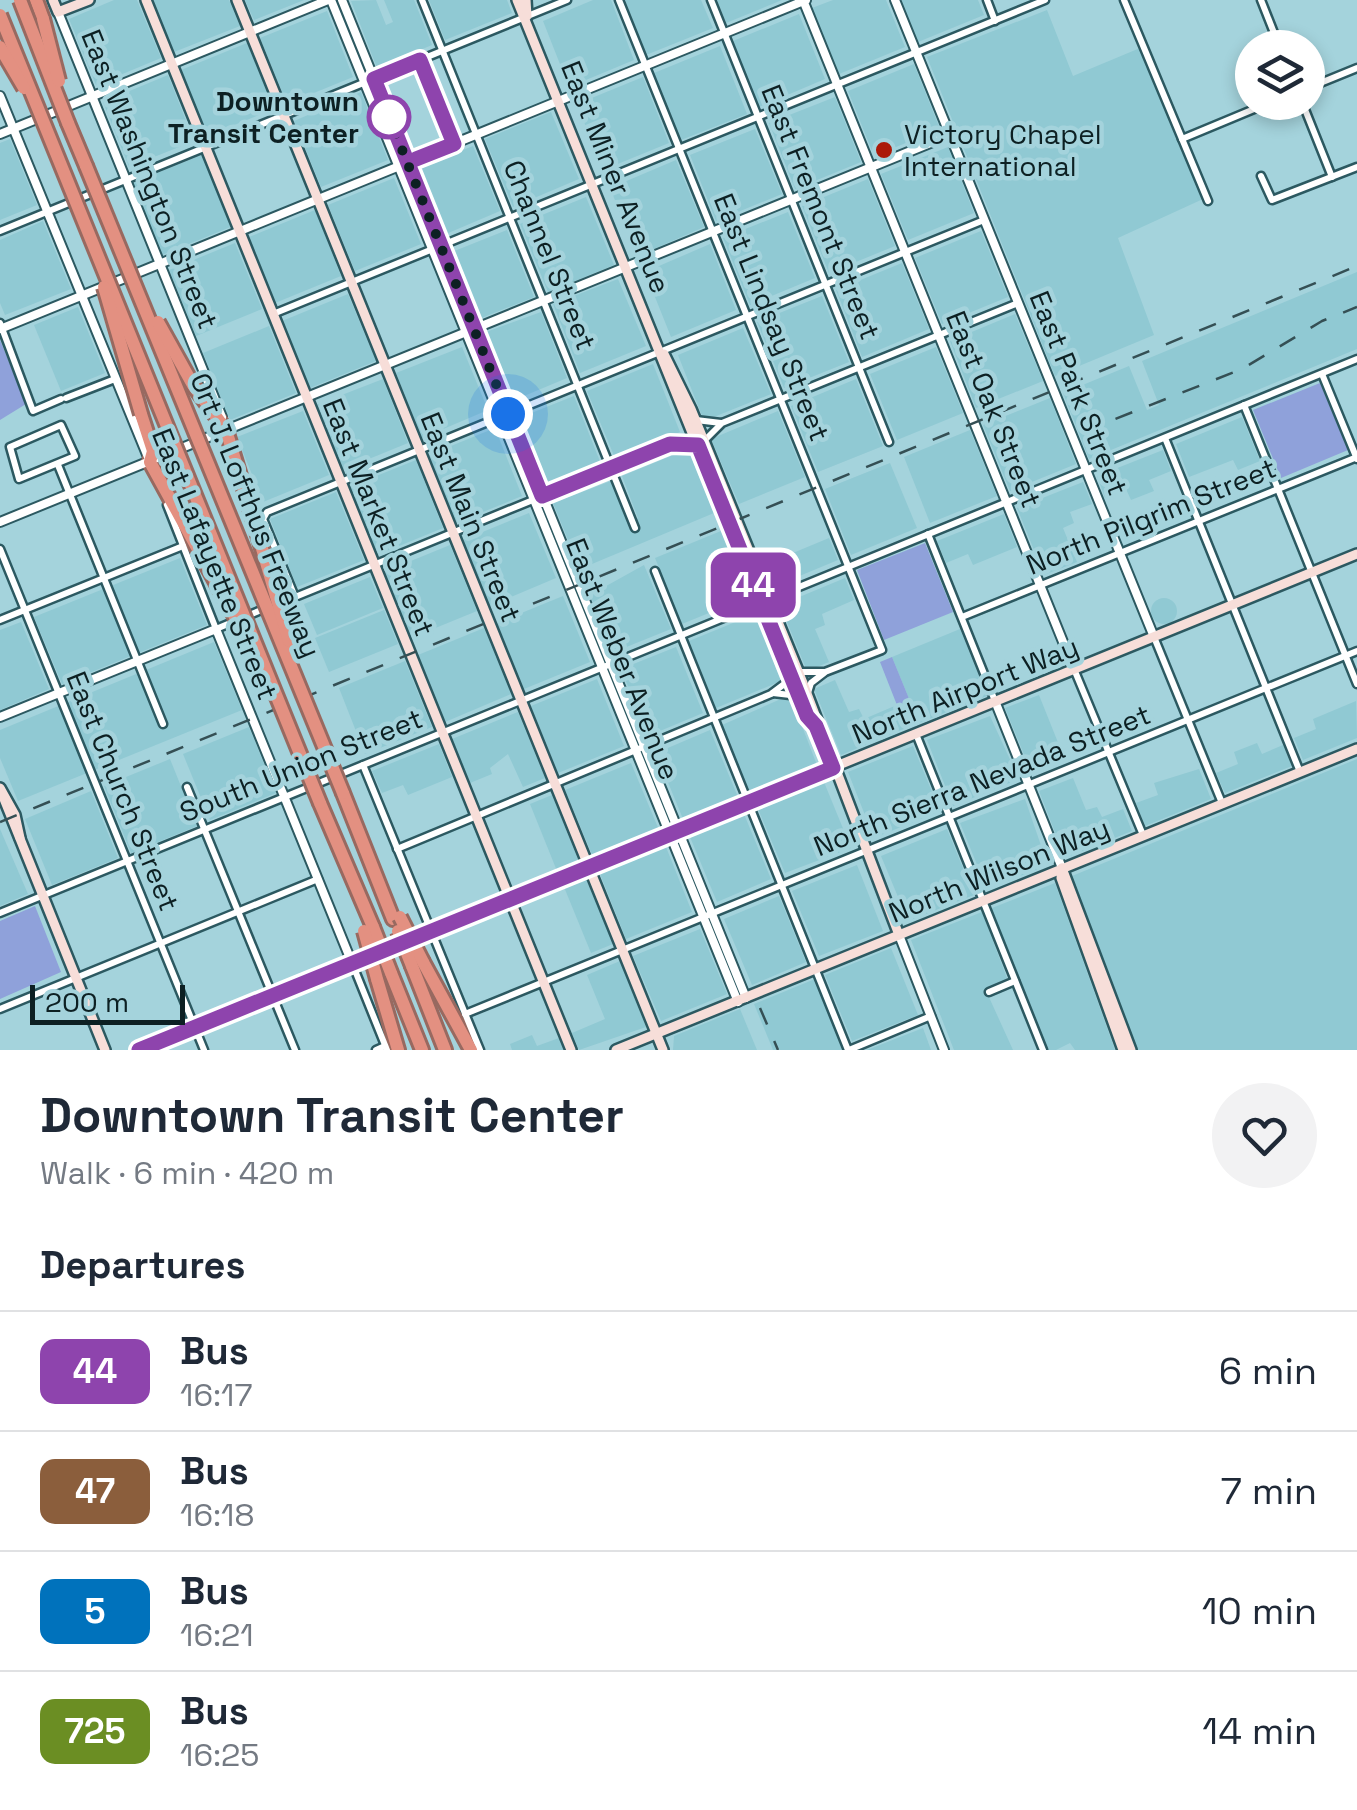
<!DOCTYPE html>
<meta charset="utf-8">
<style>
:root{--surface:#fff;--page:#f2f2f3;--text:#1f2937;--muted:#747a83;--line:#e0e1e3}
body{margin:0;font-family:"Space Grotesk",sans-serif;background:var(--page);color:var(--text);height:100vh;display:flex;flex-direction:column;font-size:38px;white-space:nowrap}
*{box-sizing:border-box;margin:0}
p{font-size:32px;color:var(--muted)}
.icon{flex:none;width:55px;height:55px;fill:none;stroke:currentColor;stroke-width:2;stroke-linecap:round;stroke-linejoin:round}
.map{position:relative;height:1050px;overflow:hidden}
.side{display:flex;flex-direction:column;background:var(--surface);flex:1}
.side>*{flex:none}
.badge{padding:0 20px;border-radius:15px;font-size:35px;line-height:65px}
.fabs{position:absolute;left:1235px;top:30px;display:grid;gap:20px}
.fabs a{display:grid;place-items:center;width:90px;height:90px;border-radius:50%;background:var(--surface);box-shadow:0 5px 15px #0003;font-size:50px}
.scale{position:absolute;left:30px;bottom:25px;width:155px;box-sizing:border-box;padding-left:10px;border:5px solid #0d2023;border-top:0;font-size:28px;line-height:35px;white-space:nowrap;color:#0d2023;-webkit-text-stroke:8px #a4d3dc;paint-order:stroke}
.you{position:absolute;width:50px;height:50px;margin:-25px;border:8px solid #fff;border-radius:50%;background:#1a73e8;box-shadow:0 0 0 15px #1a73e833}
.map>.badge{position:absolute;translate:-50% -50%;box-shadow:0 0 0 5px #fff}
h2{padding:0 40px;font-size:38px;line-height:90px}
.round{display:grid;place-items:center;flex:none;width:105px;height:105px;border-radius:52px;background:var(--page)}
.summary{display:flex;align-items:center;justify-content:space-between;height:170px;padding:0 40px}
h1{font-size:48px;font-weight:700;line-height:75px}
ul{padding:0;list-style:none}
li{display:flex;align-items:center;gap:30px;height:120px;padding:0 40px;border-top:2px solid var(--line)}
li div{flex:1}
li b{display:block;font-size:38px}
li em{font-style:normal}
li .badge{min-width:110px;font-weight:700;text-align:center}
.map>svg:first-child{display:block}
.built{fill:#90c9d3}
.green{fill:#8fa1da}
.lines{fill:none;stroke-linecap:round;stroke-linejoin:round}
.minor-casing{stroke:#2c5961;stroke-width:11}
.tertiary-casing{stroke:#2c5961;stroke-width:12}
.secondary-casing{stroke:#2c5961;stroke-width:14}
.motorway-casing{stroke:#986960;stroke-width:18}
.minor{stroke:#fff;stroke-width:6}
.tertiary{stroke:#fff;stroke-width:8}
.secondary{stroke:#f7ded9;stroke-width:9}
.motorway{stroke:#e39081;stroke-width:12}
.rail{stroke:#354f54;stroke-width:2.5;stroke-dasharray:18 18;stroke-linecap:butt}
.minor-bridge-casing{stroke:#2c5961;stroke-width:11;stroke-linecap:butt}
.motorway-bridge-casing{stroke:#986960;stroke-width:18;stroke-linecap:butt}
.minor-bridge{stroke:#fff;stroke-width:6}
.motorway-bridge{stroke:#e39081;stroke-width:12}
.line-casing{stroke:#fff;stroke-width:22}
.line{stroke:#8e44ad;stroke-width:15}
.walk{stroke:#0d2023;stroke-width:10;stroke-dasharray:0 18}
.stop-dot{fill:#fff;stroke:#8e44ad;stroke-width:5}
.poi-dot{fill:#ab1a09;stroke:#a4d3dc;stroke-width:4}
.labels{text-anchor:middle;stroke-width:9;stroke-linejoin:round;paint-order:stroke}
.stop-label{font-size:28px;font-weight:bold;fill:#0d2023;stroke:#a4d3dc;text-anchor:end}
.poi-label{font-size:28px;fill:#0d2023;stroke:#a4d3dc;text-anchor:start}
.street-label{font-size:28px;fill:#0d2023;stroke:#a4d3dc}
</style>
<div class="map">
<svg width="1357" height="1050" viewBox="0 0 1357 1050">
<rect width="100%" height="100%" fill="#a4d3dc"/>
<g class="built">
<path d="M114 0H137L161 58 96 85 69 19Z"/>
<path d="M153 0H229L240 26 174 52Z"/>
<path d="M245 0H304L254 20Z"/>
<path d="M376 0 386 25 393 22 384 0H414L432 45 377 68 351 1Z"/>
<path d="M429 0H507L512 13 445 40Z"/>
<path d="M593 0H611L634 60 569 87 543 21Z"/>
<path d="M625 0H701L713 28 646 55Z"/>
<path d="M717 0H782L726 23Z"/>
<path d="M833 0H886L905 47 839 74 812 8Z"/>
<path d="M901 0H978L984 15 918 42Z"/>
<path d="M1047 10 1073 76 1140 48 1203 199 1118 238 1154 335 1055 376 927 57Z"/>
<path d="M327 11 353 77 287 104 260 38Z"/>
<path d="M799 14 825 79 759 107 733 41Z"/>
<path d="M247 43 274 109 207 136 181 70Z"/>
<path d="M720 46 747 114 681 140 654 73Z"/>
<path d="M914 64 940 129 874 156 848 91Z"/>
<path d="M168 75 194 141 129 167 103 102Z"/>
<path d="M643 77 669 143 603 170 577 104Z"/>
<path d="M361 92 388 160 321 187 294 121Z"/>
<path d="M835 97 861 162 795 189 769 123Z"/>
<path d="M551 112 579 179 513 207 485 139Z"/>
<path d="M755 129 782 194 716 221 690 155Z"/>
<path d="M10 139 37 205 0 220V143Z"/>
<path d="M473 146 500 211 446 234 418 168Z"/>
<path d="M948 147 974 213 908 240 881 174Z"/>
<path d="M204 154 233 226 162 255 133 183Z"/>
<path d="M676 160 704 227 638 256 610 188Z"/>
<path d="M394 178 421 244 355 271 328 205Z"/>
<path d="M868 179 895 246 829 273 802 206Z"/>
<path d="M586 197 614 265 548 292 520 224Z"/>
<path d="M315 210 341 276 275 303 249 237Z"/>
<path d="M788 212 815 278 750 305 723 238Z"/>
<path d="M43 221 71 289 5 315 0 303V240Z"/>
<path d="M507 230 534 297 479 319 452 252Z"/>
<path d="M981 231 1008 297 942 324 915 258Z"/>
<path d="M235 243 262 309 196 336 169 270Z"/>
<path d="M710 244 736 310 671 337 645 272Z"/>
<path d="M902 263 929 329 862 357 836 290Z"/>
<path d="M1357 272V349L1089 459 1063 393 1129 366 1147 410 1159 405 1142 361Z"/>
<path d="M618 279 646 346 580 373 553 304Z"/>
<path d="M348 294 376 361 310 388 282 321Z"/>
<path d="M822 296 849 362 784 388 757 322Z"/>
<path d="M78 307 105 373 61 391 34 325Z"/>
<path d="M541 312 567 378 512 401 486 332Z"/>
<path d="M1015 314 1043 381 976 408 950 341Z"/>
<path d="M269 326 296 393 230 420 203 353Z"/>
<path d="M743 328 771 394 704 421 678 355Z"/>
<path d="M462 347 488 410 422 438 396 373Z"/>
<path d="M936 347 963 413 897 440 870 374Z"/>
<path d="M653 364 680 432 615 458 587 391Z"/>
<path d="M383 379 408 443 342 470 316 405Z"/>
<path d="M856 379 883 446 818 472 791 406Z"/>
<path d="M574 396 601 464 546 486 519 418Z"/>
<path d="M1050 398 1076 464 1010 491 983 425Z"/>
<path d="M303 411 329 475 263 502 237 437Z"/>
<path d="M778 411 805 477 739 504 711 439Z"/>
<path d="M1242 417 1260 461 1238 470 1233 460 1189 477 1176 444Z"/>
<path d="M495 428 522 496 456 523 429 455Z"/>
<path d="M970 430 997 496 930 523 904 457Z"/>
<path d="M688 449 714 513 580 569 553 503 611 481 628 523 638 518 622 476Z"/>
<path d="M1163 450 1171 471 1149 480 1154 491 1131 500 1126 489 1105 498 1097 476Z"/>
<path d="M416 460 443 528 377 555 349 487Z"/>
<path d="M890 463 917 528 851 555 825 489Z"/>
<path d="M1083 482 1092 504 1070 512 1074 523 1063 528 1077 562 1044 575 1017 508Z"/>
<path d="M336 492 364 560 297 587 270 519Z"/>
<path d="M529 513 556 578 490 606 463 540Z"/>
<path d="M1004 514 1017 547 973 565 968 554 946 563 937 541Z"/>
<path d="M721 531 748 597 682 624 655 558Z"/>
<path d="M829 538 838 560 773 587 764 565Z"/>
<path d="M450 545 477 611 411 638 384 572Z"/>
<path d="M180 558 207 625 62 684 34 617Z"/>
<path d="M644 565 671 629 614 652 590 595Z"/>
<path d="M370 577 383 608 317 635 304 604Z"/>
<path d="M845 578 854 600 822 614 825 625 815 629 829 662 807 671 780 605Z"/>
<path d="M563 596 590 662 524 689 497 623Z"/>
<circle cx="1164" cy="611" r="13"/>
<path d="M384 610 398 644 329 672 315 638Z"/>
<path d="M755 614 781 681 716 708 689 641Z"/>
<path d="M21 622 49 689 0 710V630Z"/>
<path d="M484 628 511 694 445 722 418 655Z"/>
<path d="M960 629 987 696 919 723 892 657Z"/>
<path d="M214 642 242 710 18 801 0 758V730Z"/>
<path d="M676 647 703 713 648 736 621 669Z"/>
<path d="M405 661 432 727 365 754 339 688Z"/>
<path d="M597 679 624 746 558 773 531 706Z"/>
<path d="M835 680 849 712 859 709 864 719 897 705 906 728 841 755 814 689Z"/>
<path d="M790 695 817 765 749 791 722 725Z"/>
<path d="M1039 695 1065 760 1032 774 1005 708Z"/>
<path d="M1356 701 1357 738 1303 760 1294 738 1316 729 1313 719Z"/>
<path d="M518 712 545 778 523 787 508 754 490 768 492 774 470 783 452 739Z"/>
<path d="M990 716 1019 779 953 806 927 740Z"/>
<path d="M249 727 276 793 210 820 183 754Z"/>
<path d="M710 730 738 797 683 819 656 753Z"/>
<path d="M1257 743 1262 754 1283 745 1292 766 1225 793 1216 773 1238 764 1234 752Z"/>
<path d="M439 744 452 777 408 795 403 785 382 793 372 771Z"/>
<path d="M913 746 940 811 874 838 848 772Z"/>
<path d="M170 759 197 826 131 853 104 786Z"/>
<path d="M1357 759V1050H1135L1072 876Z"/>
<path d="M631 763 659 830 593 857 565 790Z"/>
<path d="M1199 769 1211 799 1145 826 1136 803 1158 795 1154 783Z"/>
<path d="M1073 778 1086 810 1097 807 1102 817 1123 809 1132 831 1065 858 1039 791Z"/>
<path d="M824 782 851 848 785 873 758 809Z"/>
<path d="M91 791 118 858 52 885 25 819Z"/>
<path d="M552 795 579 862 557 871 530 804Z"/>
<path d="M1025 799 1046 860 1043 867 987 889 960 823Z"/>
<path d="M744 814 771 879 717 902 690 837Z"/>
<path d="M0 829 28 894 0 906Z"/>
<path d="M947 829 974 895 908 921 881 856Z"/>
<path d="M666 847 692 912 626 939 600 874Z"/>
<path d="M857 865 883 931 819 956 792 891Z"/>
<path d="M586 878 613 944 591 953 564 887Z"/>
<path d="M1055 883 1115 1050H1075L1070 1043 1056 1050H1041L987 910Z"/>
<path d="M779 896 806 962 752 985 724 919Z"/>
<path d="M982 912 1010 986 988 995 1013 1050H954L911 940Z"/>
<path d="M700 929 727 994 661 1021 633 956Z"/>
<path d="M891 948 918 1015 852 1041 825 975Z"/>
<path d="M620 961 646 1027 579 1050 572 1033 605 1019 587 975Z"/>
<path d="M815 979 843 1050H773L754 1004Z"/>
<path d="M740 1009 757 1050H673L674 1036Z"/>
<path d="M923 1028 931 1050H867Z"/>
<path d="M532 1035 537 1046 559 1038 564 1050H512L510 1044Z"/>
</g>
<g class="green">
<path d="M0 340 26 404 0 420Z"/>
<path d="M1320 383 1348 450 1281 478 1253 410Z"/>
<path d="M925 543 953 612 884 640 857 570Z"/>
<path d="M892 657 919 723 906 728 880 662Z"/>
<path d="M35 906 61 972 0 999V921Z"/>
</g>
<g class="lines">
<g class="minor-casing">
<g id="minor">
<path d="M422 0 635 528"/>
<path d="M619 0 882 650 825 672H800"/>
<path d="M711 0 889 442"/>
<path d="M987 0 995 21"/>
<path d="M1124 0 1208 201"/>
<path d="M1261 0 1280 48"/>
<path d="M1308 88 1357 68"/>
<path d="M1302 102 1332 177"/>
<path d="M1182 139 1271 102"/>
<path d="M1261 176 1272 200 1357 167"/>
<path d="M0 231 567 0"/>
<path d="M273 314 1045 0"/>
<path d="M0 323 33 411 61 399"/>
<path d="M1322 374 1357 459"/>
<path d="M66 398 115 379"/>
<path d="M1244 405 1357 684"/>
<path d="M696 420 721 423"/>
<path d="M61 425 75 456 19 479 10 447Z"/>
<path d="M1165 438 1300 772"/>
<path d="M705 440 722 423 1018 303"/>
<path d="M58 465 163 724"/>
<path d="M167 505 216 629 266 608"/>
<path d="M928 534 995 701"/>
<path d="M0 549 204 1050"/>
<path d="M655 571 848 1050"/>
<path d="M777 596 1357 359"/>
<path d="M295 597 263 519 267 512 984 220"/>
<path d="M278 604 670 444 697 445"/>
<path d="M962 617 1357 457"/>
<path d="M0 620 183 546"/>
<path d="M1154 637 1222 803"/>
<path d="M1074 669 1143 835"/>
<path d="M773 693 799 696"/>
<path d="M808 693 811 683 824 673"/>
<path d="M916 734 1043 1050"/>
<path d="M363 765 480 1050"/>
<path d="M187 787 295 1050"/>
<path d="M397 849 771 694 787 682 789 673"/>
<path d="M0 913 753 606"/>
<path d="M352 963 387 1050"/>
<path d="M989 992 1015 981"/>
<path d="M0 1009 318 879"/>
<path d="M465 1014 1357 651"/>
<path d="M376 1050 385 1046"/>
<path d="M849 1050 931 1016"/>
</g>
</g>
<g class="tertiary-casing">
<g id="tertiary">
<path d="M331 0 738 1002"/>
<path d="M342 0 746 998"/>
<path d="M803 0 1074 669"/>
<path d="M895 0 1154 637"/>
<path d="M58 12 222 417"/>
<path d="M0 96 150 462"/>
<path d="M0 134 328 0"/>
<path d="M0 329 806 0"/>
<path d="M0 522 950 135"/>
<path d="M995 701 1062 868"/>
<path d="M0 717 216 629 352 963"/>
<path d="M899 935 944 1050"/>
</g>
</g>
<g class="secondary-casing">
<g id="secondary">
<path d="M53 0 58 12 89 0"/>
<path d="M146 0 571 1050"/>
<path d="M237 0 663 1050"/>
<path d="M517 0 807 717 816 725"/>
<path d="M526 0 527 16"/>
<path d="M664 354 691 409 803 683 899 935"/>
<path d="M0 788 15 815 20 838"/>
<path d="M0 789 105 1050"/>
<path d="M1062 868 1131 1050"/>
<path d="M1062 868 1061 878 1123 1050"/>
<path d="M139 1050 1357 554"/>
<path d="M616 1050 1357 749"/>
</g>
</g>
<g class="motorway-casing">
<g id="motorway">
<path d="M36 0 43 19"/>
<path d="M68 123 86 166"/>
<path d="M193 385 226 430 256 528"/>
<path d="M141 414 153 451 150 462 223 595"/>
<path d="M343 793 393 919"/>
<path d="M320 803 373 927"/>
<path d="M423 962 471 1050"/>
<path d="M412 966 445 1050"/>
<path d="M391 973 422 1050"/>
<path d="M377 979 398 1050"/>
</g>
</g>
<use href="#minor" class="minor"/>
<use href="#tertiary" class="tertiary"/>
<use href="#secondary" class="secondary"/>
<use href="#motorway" class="motorway"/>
<g class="rail">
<path d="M1082 432 1242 369 1322 321 1357 307"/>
<path d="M0 822 1357 266"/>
<path d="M760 1008 778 1050"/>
</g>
<g class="minor-bridge-casing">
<path id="minor-bridge" d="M753 606 777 596"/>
</g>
<g class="motorway-bridge-casing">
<g id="motorway-bridge">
<path d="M20 0 68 123"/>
<path d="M0 15 320 803"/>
<path d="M43 19 59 81"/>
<path d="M0 47 24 88"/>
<path d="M86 166 343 793"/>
<path d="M104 287 141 414"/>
<path d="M158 322 193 385"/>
<path d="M256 528 289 641"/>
<path d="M223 595 249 642"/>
<path d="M400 917 423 962"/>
<path d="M373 927 391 973"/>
<path d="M364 931 377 979"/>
<path d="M398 931 412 966"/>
</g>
</g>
<use href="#minor-bridge" class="minor-bridge"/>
<use href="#motorway-bridge" class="motorway-bridge"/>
</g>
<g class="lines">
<g class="line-casing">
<path id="line" d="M139 1050 833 768 816 726 807 716 698 445 670 444 542 496 374 79 420 60 454 144 416 159"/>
</g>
<use href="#line" class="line"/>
<path class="walk" d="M389 117 508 414"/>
</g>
<circle class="stop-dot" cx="389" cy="117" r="20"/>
<circle class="poi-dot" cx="884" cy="150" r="10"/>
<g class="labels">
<g class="stop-label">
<text x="359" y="111">Downtown<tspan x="359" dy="32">Transit Center</tspan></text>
</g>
<g class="poi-label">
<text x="904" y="144">Victory Chapel<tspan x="904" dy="32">International</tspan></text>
</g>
<g class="street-label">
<text transform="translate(616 177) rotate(68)" y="10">East Miner Avenue</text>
<text transform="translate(150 179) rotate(68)" y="10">East Washington Street</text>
<text transform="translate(821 212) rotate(68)" y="10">East Fremont Street</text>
<text transform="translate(550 255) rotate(68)" y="10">Channel Street</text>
<text transform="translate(772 317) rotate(68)" y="10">East Lindsay Street</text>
<text transform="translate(1079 393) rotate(68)" y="10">East Park Street</text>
<text transform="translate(994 409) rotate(68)" y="10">East Oak Street</text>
<text transform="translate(256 515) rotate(68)" y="10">Ort J. Lofthus Freeway</text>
<text transform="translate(1151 516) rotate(-22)" y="10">North Pilgrim Street</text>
<text transform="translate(379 517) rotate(68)" y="10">East Market Street</text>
<text transform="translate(471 517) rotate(68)" y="10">East Main Street</text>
<text transform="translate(215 564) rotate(68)" y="10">East Lafayette Street</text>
<text transform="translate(623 659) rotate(68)" y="10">East Weber Avenue</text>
<text transform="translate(965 690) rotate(-22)" y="10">North Airport Way</text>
<text transform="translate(301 765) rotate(-22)" y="10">South Union Street</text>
<text transform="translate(982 780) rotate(-22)" y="10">North Sierra Nevada Street</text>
<text transform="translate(123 791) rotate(68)" y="10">East Church Street</text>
<text transform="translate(999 870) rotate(-22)" y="10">North Wilson Way</text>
</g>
</g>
</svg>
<div class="fabs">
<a><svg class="icon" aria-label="layers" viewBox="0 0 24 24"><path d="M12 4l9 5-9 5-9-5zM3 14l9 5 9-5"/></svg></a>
</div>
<div class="scale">200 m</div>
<div class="you" style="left:508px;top:414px"></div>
<b class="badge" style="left:753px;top:585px;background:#8e44ad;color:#fff">44</b>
</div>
<section class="side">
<div class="summary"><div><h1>Downtown Transit Center</h1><p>Walk · 6 min · 420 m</p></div><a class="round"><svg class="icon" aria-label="heart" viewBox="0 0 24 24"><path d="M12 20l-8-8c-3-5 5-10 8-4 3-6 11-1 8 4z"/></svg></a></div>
<h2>Departures</h2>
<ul>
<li><span class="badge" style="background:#8e44ad;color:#fff">44</span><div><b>Bus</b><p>16:17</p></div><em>6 min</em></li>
<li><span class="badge" style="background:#8b5e3c;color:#fff">47</span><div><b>Bus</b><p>16:18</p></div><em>7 min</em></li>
<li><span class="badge" style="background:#0072bc;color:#fff">5</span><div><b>Bus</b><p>16:21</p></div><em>10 min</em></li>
<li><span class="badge" style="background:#6b8e23;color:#fff">725</span><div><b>Bus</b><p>16:25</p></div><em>14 min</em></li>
</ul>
</section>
